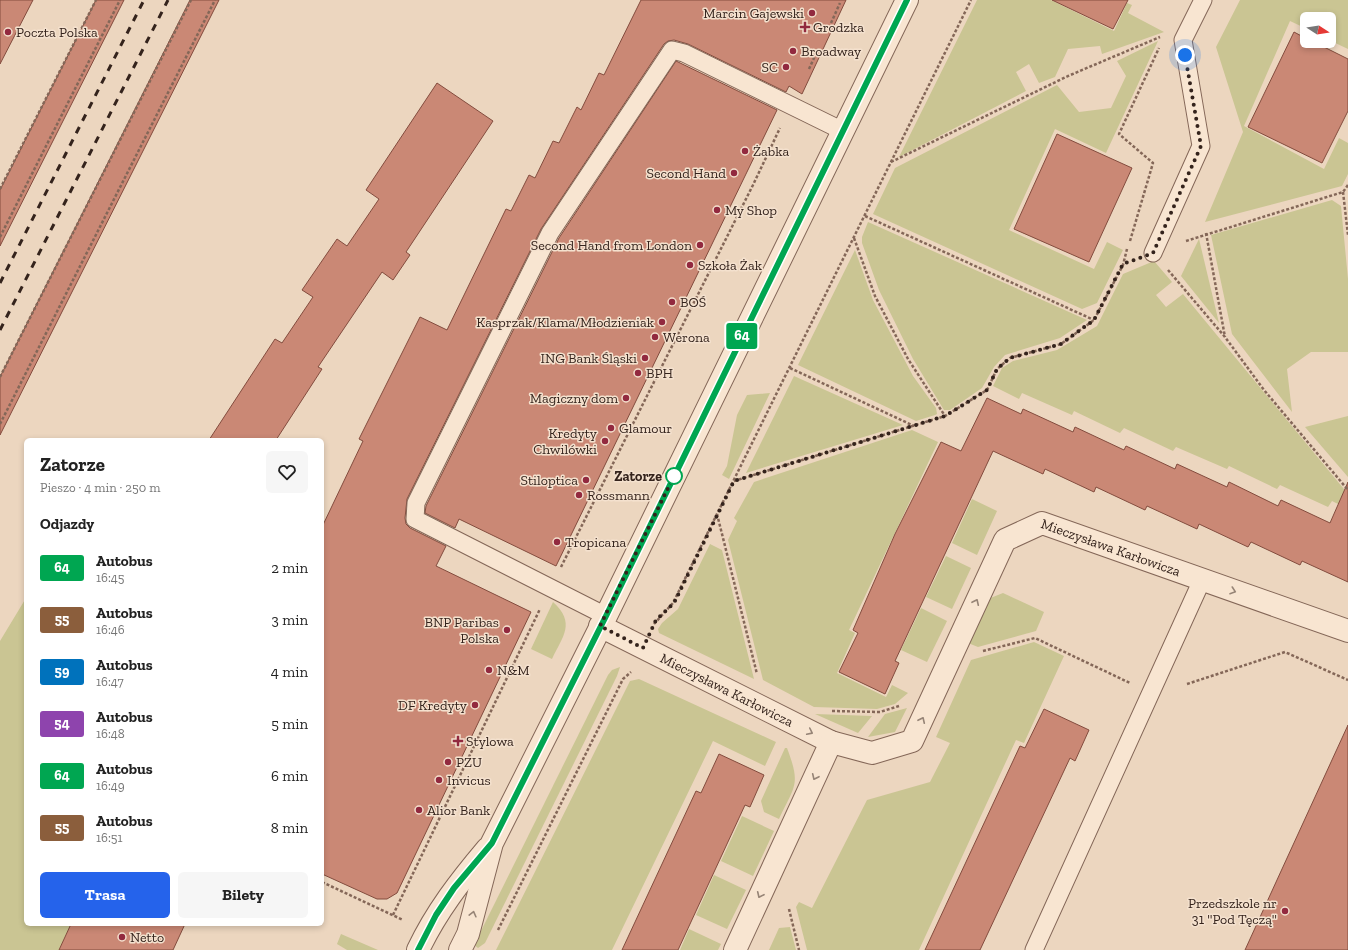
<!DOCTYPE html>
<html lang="pl">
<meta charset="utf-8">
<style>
:root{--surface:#fff;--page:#f6f6f6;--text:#222;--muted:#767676;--accent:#2563eb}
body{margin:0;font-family:"Zilla Slab",serif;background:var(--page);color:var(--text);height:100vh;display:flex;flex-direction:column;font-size:15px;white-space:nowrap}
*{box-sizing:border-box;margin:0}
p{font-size:13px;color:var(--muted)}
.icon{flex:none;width:22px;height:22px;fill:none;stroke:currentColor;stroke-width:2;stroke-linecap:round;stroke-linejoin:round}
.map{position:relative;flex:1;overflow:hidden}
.panel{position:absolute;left:24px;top:438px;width:300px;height:488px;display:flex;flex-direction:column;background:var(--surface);border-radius:6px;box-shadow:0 2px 6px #0003}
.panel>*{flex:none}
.badge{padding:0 8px;border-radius:3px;font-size:14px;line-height:26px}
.needle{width:26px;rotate:102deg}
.fabs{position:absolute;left:1300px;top:12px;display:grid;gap:8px}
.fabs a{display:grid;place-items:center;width:36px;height:36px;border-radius:6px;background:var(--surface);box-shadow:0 2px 6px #0003;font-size:20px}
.you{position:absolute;width:20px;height:20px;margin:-10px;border:3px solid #fff;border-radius:50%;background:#1a73e8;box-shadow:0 0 0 6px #1a73e833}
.map>.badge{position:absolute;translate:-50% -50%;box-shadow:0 0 0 2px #fff}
h2{padding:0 16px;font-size:15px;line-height:36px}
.round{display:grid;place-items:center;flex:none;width:42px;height:42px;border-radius:6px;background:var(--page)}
.head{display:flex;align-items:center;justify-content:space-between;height:68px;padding:0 16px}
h1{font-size:19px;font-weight:700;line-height:30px}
.cta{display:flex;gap:8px;margin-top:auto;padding:8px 16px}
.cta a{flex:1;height:46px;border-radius:6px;background:var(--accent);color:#fff;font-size:16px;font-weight:700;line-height:46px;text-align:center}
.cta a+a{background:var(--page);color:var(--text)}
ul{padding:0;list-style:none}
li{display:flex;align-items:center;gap:12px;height:52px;padding:0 16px}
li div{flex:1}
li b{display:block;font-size:15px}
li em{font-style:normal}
li .badge{min-width:44px;font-weight:700;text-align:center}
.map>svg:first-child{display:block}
.green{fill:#cac593}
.building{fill:#ca8875;stroke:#834c3e}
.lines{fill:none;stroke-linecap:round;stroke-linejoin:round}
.service-casing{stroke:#846758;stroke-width:19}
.minor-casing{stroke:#846758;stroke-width:24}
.tertiary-casing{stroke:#846758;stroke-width:24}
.path{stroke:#846758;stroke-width:2.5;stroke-dasharray:3 2;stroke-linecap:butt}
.service{stroke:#f8e5d1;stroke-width:17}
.minor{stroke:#f8e5d1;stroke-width:22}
.tertiary{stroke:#f8e5d1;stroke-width:22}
.rail{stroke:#34231c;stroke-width:3;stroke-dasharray:7 7;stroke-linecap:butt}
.oneway{stroke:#968476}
.line-casing{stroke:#fff;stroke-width:9}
.line{stroke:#00a651;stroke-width:6}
.walk{stroke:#34231c;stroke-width:4;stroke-dasharray:0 7.2}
.poi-dot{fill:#92293f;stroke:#f4e1ce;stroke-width:1.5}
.stop-dot{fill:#fff;stroke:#00a651;stroke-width:2}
.labels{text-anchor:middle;stroke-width:3;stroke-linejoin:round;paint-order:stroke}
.poi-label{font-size:14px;fill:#34231c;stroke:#f4e1ce;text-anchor:start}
.stop-label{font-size:14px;font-weight:bold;fill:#34231c;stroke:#f4e1ce;text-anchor:end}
.street-label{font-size:14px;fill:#34231c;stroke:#f4e1ce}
</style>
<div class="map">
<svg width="1348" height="950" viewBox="0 0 1348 950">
<rect width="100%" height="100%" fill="#ecd6bf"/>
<g class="green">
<path d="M977 0H1051L1114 31 1127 3 1132 5 1128 13 1164 32 1102 54 1100 46 1068 49 1055 77 1039 83 1029 64 1016 72 1026 91 899 157Z"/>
<path d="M1240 0H1348V49L1329 40V19H1307V29L1290 21 1244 126 1324 169 1339 138 1348 143V174L1342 186 1205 222 1243 132 1216 47Z"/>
<path d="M1158 41 1106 153 1055 129 1009 230 1094 269 1107 242 1123 250 1097 303 1082 309 873 214 895 168 1057 85 1079 112 1111 108 1126 76 1117 61Z"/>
<path d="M1332 200 1341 206 1348 279V352H1311L1287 369 1292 412 1232 334 1211 235Z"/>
<path d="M868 222 1087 320 1060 338 1005 355 994 367 982 388 950 410H944L913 359 879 290 862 243V237Z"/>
<path d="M1199 239 1219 323 1181 276Z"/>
<path d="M855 250 873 300 913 376 936 408 937 414 935 415 916 421 798 365Z"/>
<path d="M1154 261 1172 282 1156 295 1166 307 1183 294 1348 494V509L1332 501 1328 507 1280 485 1277 489 1229 466 1227 469 1176 447 1173 451 1124 428 1120 433 1074 411 1072 415 1022 393 1019 399 993 386 1002 368 1013 361 1057 350 1097 326 1123 274Z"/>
<path d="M794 376 903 425 746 473Z"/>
<path d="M770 393 729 479 722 475 727 466 737 415 747 395Z"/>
<path d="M1348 416V477L1305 427Z"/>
<path d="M912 430 938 442 849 630 855 633 837 673 886 697 892 685 908 693 895 704 877 709 814 707 763 680 728 540 737 521 734 518 754 482Z"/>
<path d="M972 499 997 511 977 555 952 543Z"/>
<path d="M710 544 722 550 754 679 659 633 658 629 662 623 678 609Z"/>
<path d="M946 556 971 568 952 609 926 597Z"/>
<path d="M1003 593 1044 612 1036 631 978 647 968 643 988 599Z"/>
<path d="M26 598V924H71L59 950H0V641Z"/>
<path d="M553 602C576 623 563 636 552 659L531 649Z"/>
<path d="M921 608 947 621 927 662 901 650Z"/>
<path d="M1034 642 1064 656 1024 743 1016 740 919 950H807L796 907 799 902 812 908 867 800 930 782 950 743 936 737 971 660Z"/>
<path d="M620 667 617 676 485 943 478 948 474 945 608 675 612 670Z"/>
<path d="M639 679 776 742 765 766 713 741 612 950H496L630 681Z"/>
<path d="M907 708 895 732 868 737 885 714Z"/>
<path d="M815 714 872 716 858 733Z"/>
<path d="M785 748H787C801 785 795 785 779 819L764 812 761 801Z"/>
<path d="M742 816 774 831 753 876 721 861Z"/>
<path d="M714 875 746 890 727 929 696 915Z"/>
<path d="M790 927 796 950H769L779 928Z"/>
<path d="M689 929 721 944 718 950H680Z"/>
<path d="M341 934 378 950H347L337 944Z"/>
</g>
<g class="building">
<path d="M0 0H33L0 64Z"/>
<path d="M96 0H124L0 246V190Z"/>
<path d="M190 0H219L0 435V377Z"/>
<path d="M641 0H846L802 94 789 86 786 92 688 44 674 40 668 41 664 44 541 229 407 499 405 518 406 524 410 528 446 546 436 566 531 612 397 893 387 899H377L322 874V527L363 441 359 439 420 317 447 330 506 209 511 211 529 175 535 178 553 141 559 143 577 107 581 110 599 73 604 75Z"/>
<path d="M1052 0H1128L1113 29Z"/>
<path d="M1294 32 1307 39V41H1312L1348 59V111L1322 163 1248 127Z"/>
<path d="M676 61 777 110 556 566 459 519 455 528 425 513 426 506 559 238Z"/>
<path d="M437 83 493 121 406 252 410 255 393 280 382 272 318 367 322 369 276 440H209L275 339 282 343 313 297 302 290 337 239 347 246 379 199 366 190Z"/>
<path d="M1057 134 1132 168 1089 262 1014 229Z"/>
<path d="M987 398 1021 414 1023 409 1073 432 1075 427 1124 450 1126 446 1175 469 1177 464 1227 487 1229 482 1278 506 1281 500 1330 523 1348 482V582L1302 561 1300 565 1251 542 1248 547 1199 524 1197 529 1147 506 1145 510 1096 487 1094 492 1045 469 1043 474 993 451 895 661 899 663 885 694 839 672 858 633 853 630 895 534 941 442 961 451Z"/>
<path d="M1044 709 1089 730 1075 761 1070 758 980 950H925L1020 746 1025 748Z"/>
<path d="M1348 725V950H1245L1282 869Z"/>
<path d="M719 754 764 775 750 807 745 805 678 950H622L696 791 701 793Z"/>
<path d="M71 924H185L173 950H59Z"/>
</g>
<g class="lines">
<g class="service-casing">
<g id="service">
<path d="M1153 253 1201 146 1183 40 1203 0"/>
<path d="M606 616 415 519 416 503 550 233 672 50 684 53 843 131"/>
<path d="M1034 950 1202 580"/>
</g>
</g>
<g class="minor-casing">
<g id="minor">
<path id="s1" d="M600 626 831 742 872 753 912 741 1005 540 1042 523 1348 631"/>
<path d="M735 950 831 742"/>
</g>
</g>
<g class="tertiary-casing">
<g id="tertiary">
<path d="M418 950C436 912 460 881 487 849"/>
<path d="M460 950 468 934 492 843 606 616 907 0"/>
</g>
</g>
<g class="path">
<path d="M831 23 840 3"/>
<path d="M809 69 818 49"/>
<path d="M891 162 1068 76 1160 37"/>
<path d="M0 189 96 0"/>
<path d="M1343 192 1348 235"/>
<path d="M865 216 1094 320"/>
<path d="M1206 233 1225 337"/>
<path d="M0 237 120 0"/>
<path d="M854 238 875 296 908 359 945 416"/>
<path d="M1130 241 1153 163 1119 134 1159 48"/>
<path d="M1186 241 1343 192 1348 185"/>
<path d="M1168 270 1225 337 1264 390 1348 490"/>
<path d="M790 368 914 426"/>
<path d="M0 377 191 0"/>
<path d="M0 424 215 0"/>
<path d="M734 481 945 416 987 390 997 369 1010 358 1061 344 1094 320 1123 265 1127 249"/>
<path d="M717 514 757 674"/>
<path d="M561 567 753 185 780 128"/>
<path d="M654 624 673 603 971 0"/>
<path d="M983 651 1035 638 1130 683"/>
<path d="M1187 684 1285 652 1348 680"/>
<path d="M832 711 880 712 899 706"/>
<path d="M322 882 403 920"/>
<path d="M789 909 799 950"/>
<path d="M393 915 540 609"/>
<path d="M498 930 623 679 631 672"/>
</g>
<use href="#service" class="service"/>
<use href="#minor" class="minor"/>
<use href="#tertiary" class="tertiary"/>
<g class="rail">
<path d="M0 283 144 0"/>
<path d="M0 330 168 0"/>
</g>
</g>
<defs><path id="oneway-chevron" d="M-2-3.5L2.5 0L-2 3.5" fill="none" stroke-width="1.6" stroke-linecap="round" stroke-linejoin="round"/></defs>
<g class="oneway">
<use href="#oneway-chevron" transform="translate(1233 591) rotate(19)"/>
<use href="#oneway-chevron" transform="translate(976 602) rotate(-65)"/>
<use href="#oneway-chevron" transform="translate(922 720) rotate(-65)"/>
<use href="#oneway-chevron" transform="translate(810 732) rotate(26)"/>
<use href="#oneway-chevron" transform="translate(815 777) rotate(115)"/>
<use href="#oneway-chevron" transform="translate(760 895) rotate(115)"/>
<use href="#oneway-chevron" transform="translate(473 914) rotate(-76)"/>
</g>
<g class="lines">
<g class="line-casing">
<path id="line" d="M418 950 436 915 454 888 492 843 606 616 907 0"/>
</g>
<use href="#line" class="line"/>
<path class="walk" d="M674 476 600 626 643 648 656 620 674 603 734 481 945 416 987 390 997 369 1010 358 1061 344 1094 320 1123 264 1153 253 1201 146 1185 55"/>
</g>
<g class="poi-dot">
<circle cx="812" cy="13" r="4"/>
<path d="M803 21h4v4h4v4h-4v4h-4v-4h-4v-4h4z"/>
<circle cx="8" cy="32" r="4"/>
<circle cx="793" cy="51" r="4"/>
<circle cx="786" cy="67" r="4"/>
<circle cx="745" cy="151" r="4"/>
<circle cx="734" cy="173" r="4"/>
<circle cx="717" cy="210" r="4"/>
<circle cx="700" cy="245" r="4"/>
<circle cx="690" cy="265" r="4"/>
<circle cx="672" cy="302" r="4"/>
<circle cx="662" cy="322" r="4"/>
<circle cx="655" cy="337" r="4"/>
<circle cx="645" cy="358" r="4"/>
<circle cx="638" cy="373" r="4"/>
<circle cx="626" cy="398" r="4"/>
<circle cx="611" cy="428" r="4"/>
<circle cx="605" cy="441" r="4"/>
<circle cx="586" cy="480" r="4"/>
<circle cx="579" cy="495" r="4"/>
<circle cx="557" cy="542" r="4"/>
<circle cx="507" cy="630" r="4"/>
<circle cx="489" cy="670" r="4"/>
<circle cx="475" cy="705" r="4"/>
<path d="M456 735h4v4h4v4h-4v4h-4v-4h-4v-4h4z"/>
<circle cx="448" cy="762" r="4"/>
<circle cx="439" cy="780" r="4"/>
<circle cx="419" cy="810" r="4"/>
<circle cx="1285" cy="911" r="4"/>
<circle cx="122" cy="937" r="4"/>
</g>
<circle class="stop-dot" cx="674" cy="476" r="8"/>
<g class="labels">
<g class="poi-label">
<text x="804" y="18" text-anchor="end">Marcin Gajewski</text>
<text x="813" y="32">Grodzka</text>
<text x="16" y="37">Poczta Polska</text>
<text x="801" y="56">Broadway</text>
<text x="778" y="72" text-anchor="end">SC</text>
<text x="753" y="156">Żabka</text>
<text x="726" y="178" text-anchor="end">Second Hand</text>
<text x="725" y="215">My Shop</text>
<text x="692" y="250" text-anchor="end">Second Hand from London</text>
<text x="698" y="270">Szkoła Żak</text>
<text x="680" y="307">BOŚ</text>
<text x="654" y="327" text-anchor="end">Kasprzak/Klama/Młodzieniak</text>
<text x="663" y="342">Werona</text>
<text x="637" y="363" text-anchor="end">ING Bank Śląski</text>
<text x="646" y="378">BPH</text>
<text x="618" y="403" text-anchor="end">Magiczny dom</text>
<text x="619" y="433">Glamour</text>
<text x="597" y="438" text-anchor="end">Kredyty<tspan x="597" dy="16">Chwilówki</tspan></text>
<text x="578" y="485" text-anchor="end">Stiloptica</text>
<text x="587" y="500">Rossmann</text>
<text x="565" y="547">Tropicana</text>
<text x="499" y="627" text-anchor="end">BNP Paribas<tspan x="499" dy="16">Polska</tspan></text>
<text x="497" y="675">N&amp;M</text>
<text x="467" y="710" text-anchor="end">DF Kredyty</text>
<text x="466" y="746">Stylowa</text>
<text x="456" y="767">PZU</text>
<text x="447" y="785">Invicus</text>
<text x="427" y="815">Alior Bank</text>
<text x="1277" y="908" text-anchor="end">Przedszkole nr<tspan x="1277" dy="16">31 "Pod Tęczą"</tspan></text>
<text x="130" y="942">Netto</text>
</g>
<g class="stop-label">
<text x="662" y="481">Zatorze</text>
</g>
<g class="street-label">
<text dy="5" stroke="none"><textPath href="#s1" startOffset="678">Mieczysława Karłowicza</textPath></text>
<text dy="5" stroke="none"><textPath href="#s1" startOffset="142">Mieczysława Karłowicza</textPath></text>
</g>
</g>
</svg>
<div class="fabs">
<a><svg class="needle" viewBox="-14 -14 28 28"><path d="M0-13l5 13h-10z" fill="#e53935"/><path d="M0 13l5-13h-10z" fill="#767676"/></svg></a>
</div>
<div class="you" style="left:1185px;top:55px"></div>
<b class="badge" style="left:742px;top:336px;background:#00a651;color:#fff">64</b>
<section class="panel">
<div class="head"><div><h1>Zatorze</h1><p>Pieszo · 4 min · 250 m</p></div><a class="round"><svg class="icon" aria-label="heart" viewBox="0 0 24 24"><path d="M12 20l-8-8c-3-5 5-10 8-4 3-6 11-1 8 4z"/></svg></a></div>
<h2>Odjazdy</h2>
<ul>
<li><span class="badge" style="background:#00a651;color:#fff">64</span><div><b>Autobus</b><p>16:45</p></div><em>2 min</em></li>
<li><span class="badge" style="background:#8b5e3c;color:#fff">55</span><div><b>Autobus</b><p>16:46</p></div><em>3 min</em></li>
<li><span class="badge" style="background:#0072bc;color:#fff">59</span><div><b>Autobus</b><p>16:47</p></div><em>4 min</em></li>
<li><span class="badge" style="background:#8e44ad;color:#fff">54</span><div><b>Autobus</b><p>16:48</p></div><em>5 min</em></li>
<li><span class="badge" style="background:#00a651;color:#fff">64</span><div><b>Autobus</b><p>16:49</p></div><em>6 min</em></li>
<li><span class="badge" style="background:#8b5e3c;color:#fff">55</span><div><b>Autobus</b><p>16:51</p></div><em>8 min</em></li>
</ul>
<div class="cta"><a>Trasa</a><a>Bilety</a></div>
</section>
</div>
